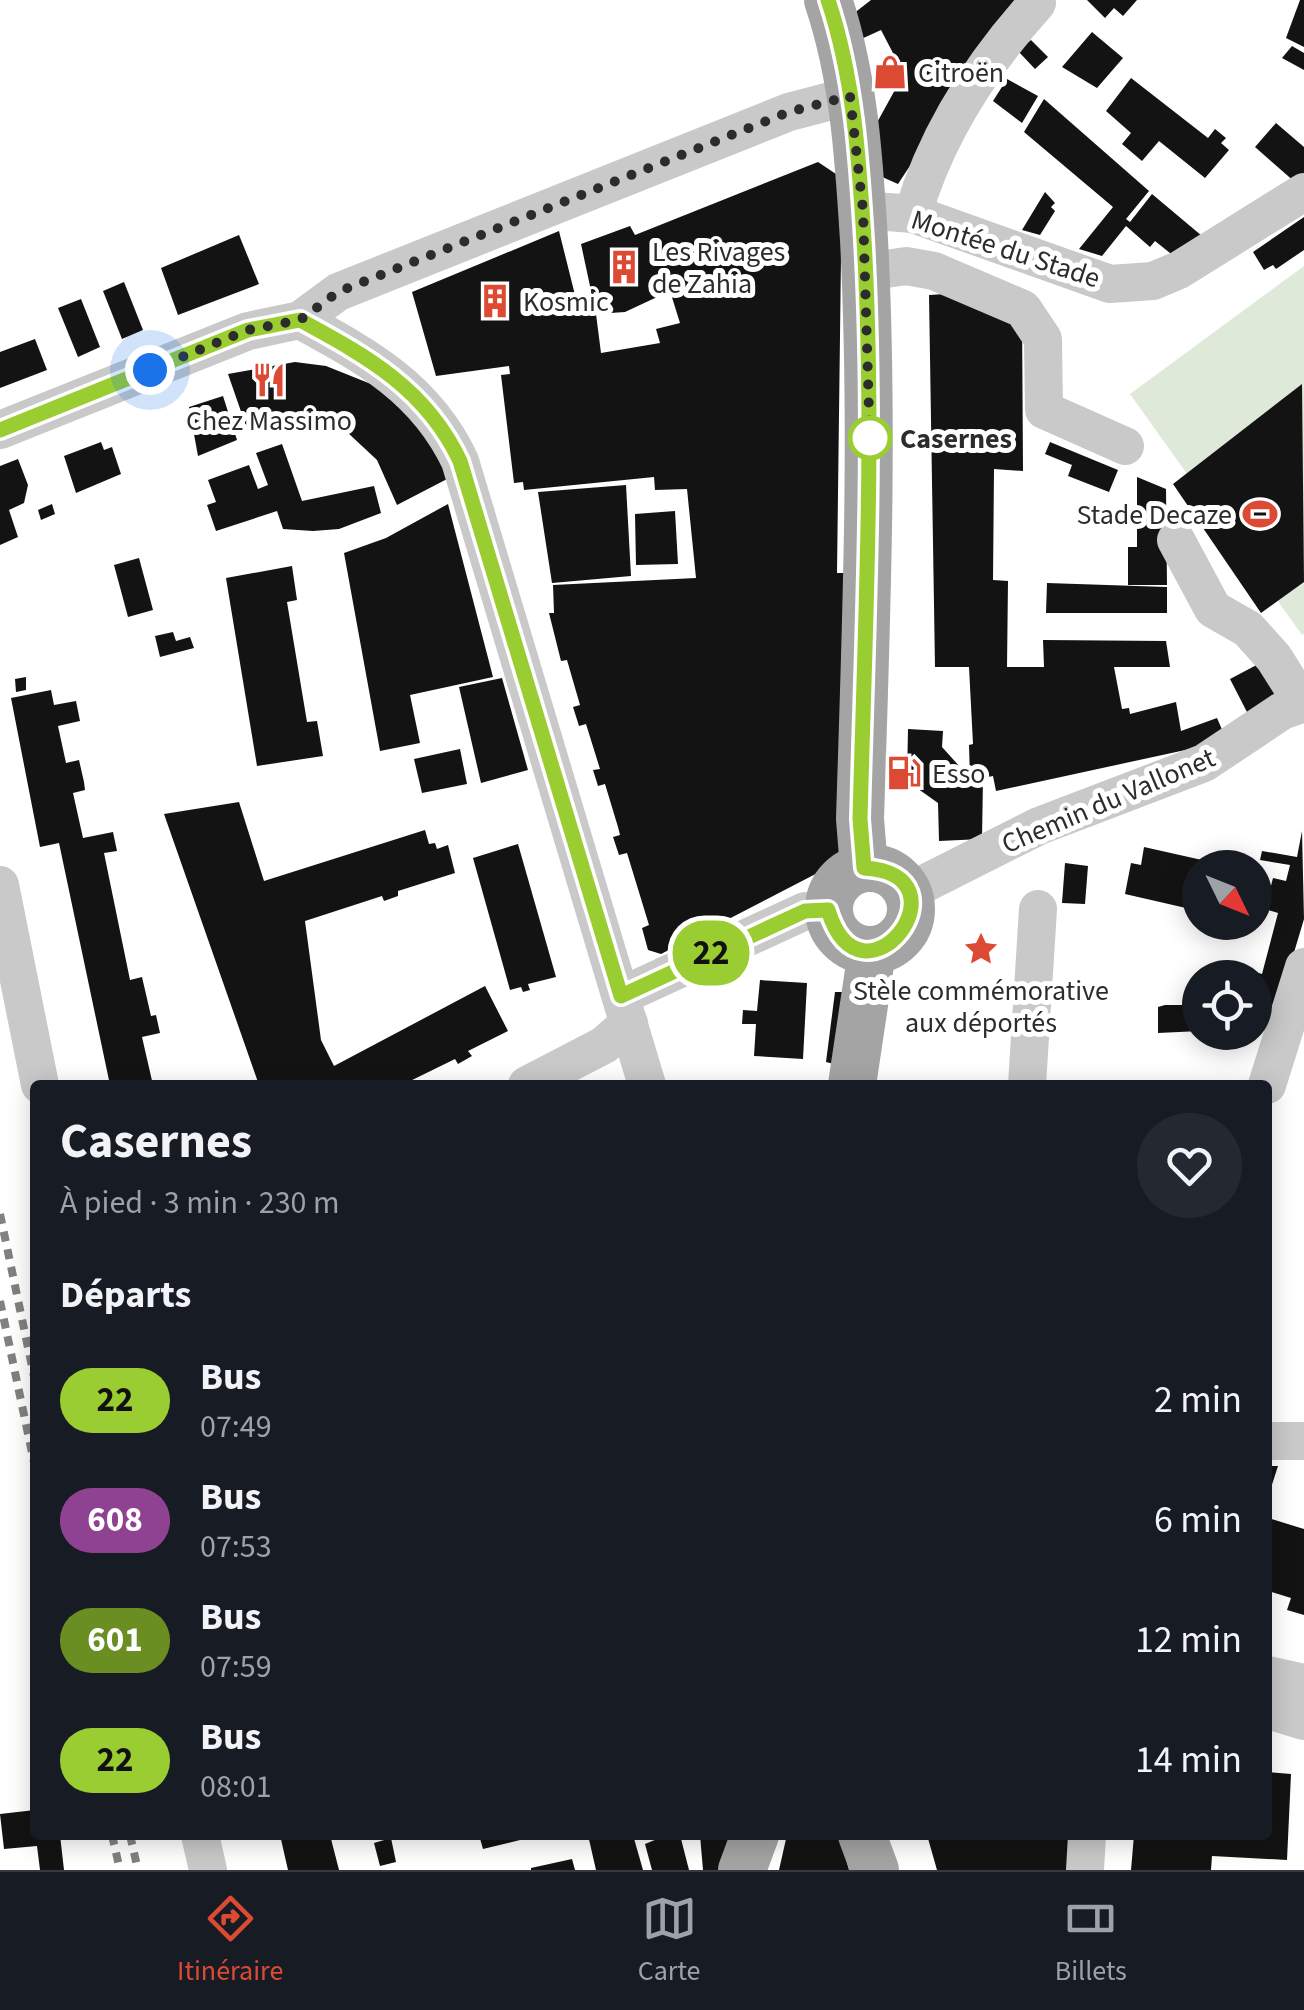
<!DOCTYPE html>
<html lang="fr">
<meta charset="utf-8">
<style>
:root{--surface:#171b24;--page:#242831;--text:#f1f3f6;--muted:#9ea1a6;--line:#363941;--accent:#dd4a33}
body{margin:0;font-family:"Source Sans 3",sans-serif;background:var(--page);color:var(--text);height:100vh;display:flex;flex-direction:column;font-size:38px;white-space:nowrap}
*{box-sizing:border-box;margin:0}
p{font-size:32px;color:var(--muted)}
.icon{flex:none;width:55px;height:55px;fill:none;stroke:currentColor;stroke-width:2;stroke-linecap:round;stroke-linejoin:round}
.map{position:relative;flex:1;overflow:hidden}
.details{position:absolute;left:30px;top:1080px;width:1242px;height:760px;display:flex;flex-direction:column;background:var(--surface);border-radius:10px;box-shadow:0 5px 25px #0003}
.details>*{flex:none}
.badge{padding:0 20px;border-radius:32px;font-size:35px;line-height:65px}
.needle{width:65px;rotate:133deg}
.controls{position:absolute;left:1182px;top:850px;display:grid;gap:20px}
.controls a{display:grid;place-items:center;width:90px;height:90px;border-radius:50%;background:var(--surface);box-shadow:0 5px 25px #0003;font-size:50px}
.you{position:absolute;width:50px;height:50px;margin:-25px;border:8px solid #fff;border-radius:50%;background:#1a73e8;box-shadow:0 0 0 15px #1a73e833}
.map>.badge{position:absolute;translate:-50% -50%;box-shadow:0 0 0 5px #fff}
h2{padding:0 30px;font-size:38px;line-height:90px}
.round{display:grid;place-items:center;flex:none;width:105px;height:105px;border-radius:52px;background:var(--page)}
.headline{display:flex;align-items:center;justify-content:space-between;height:170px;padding:0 30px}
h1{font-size:48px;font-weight:700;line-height:75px}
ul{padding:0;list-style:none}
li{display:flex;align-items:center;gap:30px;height:120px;padding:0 30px}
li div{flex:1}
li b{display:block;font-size:38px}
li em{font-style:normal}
li .badge{min-width:110px;font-weight:700;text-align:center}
.menu{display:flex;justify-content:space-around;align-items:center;height:140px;border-top:2px solid var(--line);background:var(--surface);font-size:28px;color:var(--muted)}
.menu a{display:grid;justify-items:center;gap:5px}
.menu .active{color:var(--accent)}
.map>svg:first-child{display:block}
.green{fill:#dee9d9}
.building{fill:#131313}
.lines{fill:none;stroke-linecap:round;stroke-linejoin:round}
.minor{stroke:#c9c9c9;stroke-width:38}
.major{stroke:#a4a4a4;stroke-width:48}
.rail{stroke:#818181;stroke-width:8;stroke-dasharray:10 8;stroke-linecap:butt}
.line-casing{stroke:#fff;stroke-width:22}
.line{stroke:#9acd32;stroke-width:15}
.walk{stroke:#2c2c2c;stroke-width:10;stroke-dasharray:0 18}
.stop-dot{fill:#fff;stroke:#9acd32;stroke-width:5}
.labels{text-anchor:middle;stroke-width:10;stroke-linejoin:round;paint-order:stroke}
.poi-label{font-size:28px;fill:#2c2c2c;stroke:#fff;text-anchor:start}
.street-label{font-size:28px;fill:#2c2c2c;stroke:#fff}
.stop-label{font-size:28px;font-weight:bold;fill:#2c2c2c;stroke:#fff;text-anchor:start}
</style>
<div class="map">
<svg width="1304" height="1870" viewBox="0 0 1304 1870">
<rect width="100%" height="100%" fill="#fff"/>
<path class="green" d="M1304 266V634L1302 635 1130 394Z"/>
<g class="building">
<path d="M871 0H1019L898 184 880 176 874 128 896 88 906 78 881 30 859 40 853 14Z"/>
<path d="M1087 0H1137L1123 16 1114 8 1105 18Z"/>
<path d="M1300 0H1304V47L1286 38Z"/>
<path d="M1092 32 1123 58 1097 88 1062 67Z"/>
<path d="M1031 40 1048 57 1035 69 1018 51Z"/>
<path d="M1292 46 1304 53V70L1282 58Z"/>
<path d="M1131 78 1208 138 1215 129 1226 138 1221 143 1229 150 1205 178 1159 141 1142 161 1122 144 1131 133 1106 111Z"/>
<path d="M1007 79 1038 96 1022 123 993 101Z"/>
<path d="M1044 99 1149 191 1126 219 1130 222 1152 194 1202 236 1175 257 1155 241 1150 247 1126 226 1102 256 1079 249 1113 207 1024 132Z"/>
<path d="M1276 123 1304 147V190L1255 147Z"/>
<path d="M818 162 842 178 837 573H847L841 848 831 866 661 954 648 950 642 928 649 925 627 853 619 855 613 837 620 835 618 827 605 784 598 786 593 770 600 769 586 724 579 726 573 707 580 705 567 660 561 661 549 613H554L553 585 696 578 687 489 655 490 654 477 524 490 523 482 514 483 501 375 510 374 509 366 436 376 412 292 559 231 579 311 596 314 601 353 660 343 656 329 680 323 670 291 625 312 596 314 581 244 630 226 635 235Z"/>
<path d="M1045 192 1055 203 1051 207 1055 211 1040 235 1022 230Z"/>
<path d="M1304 217V250L1276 269 1273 265 1264 270 1253 252Z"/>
<path d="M239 235 259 284 178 315 161 268Z"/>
<path d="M124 282 143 330 122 339 103 291Z"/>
<path d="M945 294 1022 311 1023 471 994 469 993 580 1008 581 1007 667H1044L1043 640 1166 641 1170 667H1114L1122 709 1129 708 1130 714 1176 702 1181 731 1217 718 1227 741 996 791 993 776 983 778 982 839 939 841 938 803 907 781 908 729 943 731 942 747 970 778 969 745 973 744 969 667H935L929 295Z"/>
<path d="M81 299 100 347 78 357 58 308Z"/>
<path d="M35 339 47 370 0 388V352Z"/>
<path d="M295 362 326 366 376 386 415 418 449 478 397 505 377 460 347 432 314 421 285 418 246 426 228 374Z"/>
<path d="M1302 384 1304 582 1261 613 1173 484Z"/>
<path d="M223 396 237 440 198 456 189 407Z"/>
<path d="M101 442 104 450 112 447 121 474 76 493 64 456Z"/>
<path d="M1050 442 1118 470 1109 492 1068 476 1072 465 1045 454Z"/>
<path d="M282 444 302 501 374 486 381 513 339 529 313 531 283 529 277 511 216 531 207 505 216 502 208 480 249 465 258 489 268 485 256 453Z"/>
<path d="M18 459 28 485 24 503 9 510 18 537 0 545V466Z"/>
<path d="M1137 477 1166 489 1167 585H1128V547H1137Z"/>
<path d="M626 485 631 576 552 583 538 492Z"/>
<path d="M52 504 55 514 41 520 38 510Z"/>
<path d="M448 504 493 677 410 695 420 743 380 751 344 553 386 538Z"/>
<path d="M675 511 678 564 636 565 635 514Z"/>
<path d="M139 558 153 610 128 617 114 565Z"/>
<path d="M292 566 297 600 287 602 307 722 317 721 323 756 257 766 226 578Z"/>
<path d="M1047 583 1167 587V613H1046Z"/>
<path d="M173 632 176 641 190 637 194 648 160 657 155 636Z"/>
<path d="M1266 660 1285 694 1249 716 1230 679Z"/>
<path d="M26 677V690L16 692 15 679Z"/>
<path d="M502 678 528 770 481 783 459 687Z"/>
<path d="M51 690 54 705 76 701 80 721 58 726 66 763 79 760 84 782 85 790 73 793 83 838 113 832 117 851 104 853 130 980 142 977 151 1016 156 1015 160 1033 142 1037 153 1085H110L59 843 40 847 11 698Z"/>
<path d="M460 749 467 784 422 793 414 759Z"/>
<path d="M239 802 264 881 425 830 429 844 435 843 437 849 448 845 455 873 398 891V896L384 901 382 896 305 921 321 1040 334 1066 485 986 508 1031 468 1051 472 1056 458 1064 455 1059 402 1085H259L164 814Z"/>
<path d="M1302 831 1304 919 1273 1023H1255L1260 981 1241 974 1243 968 1262 974 1278 913 1265 909 1273 878 1286 881 1290 865 1260 860 1262 851 1297 857Z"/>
<path d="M518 844 556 977 528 984 530 990 523 992 521 987 510 990 473 858Z"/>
<path d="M1144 847 1202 860 1198 875 1192 874 1186 908 1125 894 1131 863 1141 865Z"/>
<path d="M1065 863 1088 866 1085 904 1062 903Z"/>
<path d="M760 980 807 983 803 1059 754 1056 756 1024H742L743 1010 757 1011Z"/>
<path d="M835 992H847L842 1066 826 1062Z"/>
<path d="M1165 1005H1200V1031L1158 1033V1007Z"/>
<path d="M1268 1466H1278L1268 1497Z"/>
<path d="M1268 1518 1304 1529V1615L1287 1610 1291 1598 1268 1591Z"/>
<path d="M1268 1772 1291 1774 1287 1860 1212 1856 1211 1870H1131L1134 1835H1268Z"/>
<path d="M35 1810V1835H60L64 1870H40L37 1846 4 1849 0 1814Z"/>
<path d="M280 1835H330L339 1870H288Z"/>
<path d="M479 1835H523L524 1839 483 1849Z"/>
<path d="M588 1835H633L643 1870H596Z"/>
<path d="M667 1835H680L689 1870H652L645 1844Z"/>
<path d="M700 1835H743L727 1870H703Z"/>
<path d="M791 1835H840L849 1870H779L786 1839Z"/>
<path d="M927 1835H1075L1073 1870H937Z"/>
<path d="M391 1838 396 1862 380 1866 374 1843Z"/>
<path d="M572 1859 575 1870H531V1868Z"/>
</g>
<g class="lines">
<g class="minor">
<path d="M863 210 913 214 1110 284 1153 281 1179 270 1304 192"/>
<path d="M913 214C936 134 982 64 1037 3"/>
<path d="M866 272 906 266 934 271 1023 309 1043 339 1044 410 1125 446"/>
<path d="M300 320C368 357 426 389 460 461L647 1085"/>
<path d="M0 430 248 331 300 320 338 292 789 112 850 96"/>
<path d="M1176 540 1213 609 1248 629 1274 658 1303 704"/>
<path d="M0 885 40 1085"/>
<path d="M908 892 1039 826 1204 763 1282 711 1304 703"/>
<path d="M621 996 805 911H828"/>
<path d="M527 1085 604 1045 629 1023"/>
<path d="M1027 1085 1038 909"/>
<path d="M1267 1085 1304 967"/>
<path d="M1268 1441H1304"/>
<path d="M1268 1675 1304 1683"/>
<path d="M1268 1710 1304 1721"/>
<path d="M200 1835 208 1870"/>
<path d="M1085 1870 1087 1835"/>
</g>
<g class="major">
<path d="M828 0C854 77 859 159 864 240 874 433 866 626 860 819L864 868"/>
<circle cx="870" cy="909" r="41"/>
<path d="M852 1085 872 951"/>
<path d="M862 1835 875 1870"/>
<path d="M742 1870 755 1835"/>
</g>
<g class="rail">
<path d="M0 1214 35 1381"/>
<path d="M0 1301 35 1467"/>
<path d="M112 1835 120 1870"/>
<path d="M130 1835 138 1870"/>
</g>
</g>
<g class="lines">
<g class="line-casing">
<path id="line" d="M0 430 248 330 300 320C368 357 426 389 460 461L621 996 805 911 828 910C862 1020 974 874 864 868L860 819C865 626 875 433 864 240 859 159 854 78 828 0"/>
</g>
<use href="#line" class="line"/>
<path class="walk" d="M150 370 248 330 300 320 338 292 789 112 850 96 863 210 870 446V438"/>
</g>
<defs>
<g id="shop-bare" transform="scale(2.7)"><path d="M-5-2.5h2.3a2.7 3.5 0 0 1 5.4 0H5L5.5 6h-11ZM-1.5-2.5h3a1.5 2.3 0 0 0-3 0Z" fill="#dd4a33" stroke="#fff" stroke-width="2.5" paint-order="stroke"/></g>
<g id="building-bare" transform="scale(2.7)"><path d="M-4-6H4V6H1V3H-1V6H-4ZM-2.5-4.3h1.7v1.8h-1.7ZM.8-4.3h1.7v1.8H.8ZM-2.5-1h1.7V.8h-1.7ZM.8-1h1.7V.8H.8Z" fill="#dd4a33" stroke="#fff" stroke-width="2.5" paint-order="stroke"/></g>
<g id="restaurant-bare" transform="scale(2.7)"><path d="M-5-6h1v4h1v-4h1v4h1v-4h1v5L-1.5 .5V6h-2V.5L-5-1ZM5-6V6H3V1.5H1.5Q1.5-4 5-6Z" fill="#dd4a33" stroke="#fff" stroke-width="2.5" paint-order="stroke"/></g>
<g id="stadium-bare" transform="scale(2.7)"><path d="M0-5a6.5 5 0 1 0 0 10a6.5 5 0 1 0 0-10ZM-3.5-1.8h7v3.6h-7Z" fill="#dd4a33" stroke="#fff" stroke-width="2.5" paint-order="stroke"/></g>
<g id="fuel-bare" transform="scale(2.7)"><path d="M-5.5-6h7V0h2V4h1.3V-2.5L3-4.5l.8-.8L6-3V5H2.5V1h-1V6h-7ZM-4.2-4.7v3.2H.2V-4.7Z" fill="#dd4a33" stroke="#fff" stroke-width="2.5" paint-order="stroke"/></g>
<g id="sight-bare" transform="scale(2.7)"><path d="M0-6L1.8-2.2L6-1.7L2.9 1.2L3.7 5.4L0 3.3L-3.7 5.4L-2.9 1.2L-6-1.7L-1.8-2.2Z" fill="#dd4a33" stroke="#fff" stroke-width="2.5" paint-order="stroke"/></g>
</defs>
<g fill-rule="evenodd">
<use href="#shop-bare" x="890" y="72"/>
<use href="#building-bare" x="624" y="267"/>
<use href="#building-bare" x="495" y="301"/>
<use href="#restaurant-bare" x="269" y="380"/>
<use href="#stadium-bare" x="1260" y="514"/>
<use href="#fuel-bare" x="904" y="773"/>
<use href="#sight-bare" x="981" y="949"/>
</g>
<circle class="stop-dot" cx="870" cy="438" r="20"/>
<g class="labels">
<g class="poi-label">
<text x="918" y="82">Citroën</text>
<text x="652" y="261">Les Rivages<tspan x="652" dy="32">de Zahia</tspan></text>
<text x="523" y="311">Kosmic</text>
<text x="269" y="430" text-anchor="middle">Chez Massimo</text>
<text x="1232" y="524" text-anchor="end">Stade Decaze</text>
<text x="932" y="783">Esso</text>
<text x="981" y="1000" text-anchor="middle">Stèle commémorative<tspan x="981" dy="32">aux déportés</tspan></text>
</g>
<g class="street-label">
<text transform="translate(1006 248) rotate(18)" y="10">Montée du Stade</text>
<text transform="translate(1108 800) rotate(-23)" y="10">Chemin du Vallonet</text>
</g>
<g class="stop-label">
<text x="900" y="448">Casernes</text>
</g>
</g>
</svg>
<div class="controls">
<a><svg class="needle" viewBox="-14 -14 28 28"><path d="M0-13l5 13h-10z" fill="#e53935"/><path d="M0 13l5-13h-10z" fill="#9ea1a6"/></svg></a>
<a><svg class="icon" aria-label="locate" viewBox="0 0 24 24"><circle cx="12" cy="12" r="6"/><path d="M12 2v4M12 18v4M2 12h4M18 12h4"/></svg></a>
</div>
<div class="you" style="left:150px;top:370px"></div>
<b class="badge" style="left:711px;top:953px;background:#9acd32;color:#111">22</b>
<section class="details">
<div class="headline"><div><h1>Casernes</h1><p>À pied · 3 min · 230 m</p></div><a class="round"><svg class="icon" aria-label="heart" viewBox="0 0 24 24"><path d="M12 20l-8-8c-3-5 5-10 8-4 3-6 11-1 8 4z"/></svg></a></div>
<h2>Départs</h2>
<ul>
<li><span class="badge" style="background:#9acd32;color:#111">22</span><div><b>Bus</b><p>07:49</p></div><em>2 min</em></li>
<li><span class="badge" style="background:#904292;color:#fff">608</span><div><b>Bus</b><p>07:53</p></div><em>6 min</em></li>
<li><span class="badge" style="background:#6b8e23;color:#fff">601</span><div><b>Bus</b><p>07:59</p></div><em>12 min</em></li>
<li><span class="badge" style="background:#9acd32;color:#111">22</span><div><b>Bus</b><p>08:01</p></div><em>14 min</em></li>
</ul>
</section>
</div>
<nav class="menu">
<a class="active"><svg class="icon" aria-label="directions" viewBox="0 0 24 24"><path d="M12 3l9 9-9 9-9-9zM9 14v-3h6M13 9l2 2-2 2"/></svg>Itinéraire</a>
<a><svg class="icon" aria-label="map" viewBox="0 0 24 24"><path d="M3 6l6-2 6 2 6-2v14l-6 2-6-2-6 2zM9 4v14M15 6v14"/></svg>Carte</a>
<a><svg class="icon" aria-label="tickets" viewBox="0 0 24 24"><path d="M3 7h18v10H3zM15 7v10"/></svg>Billets</a>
</nav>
